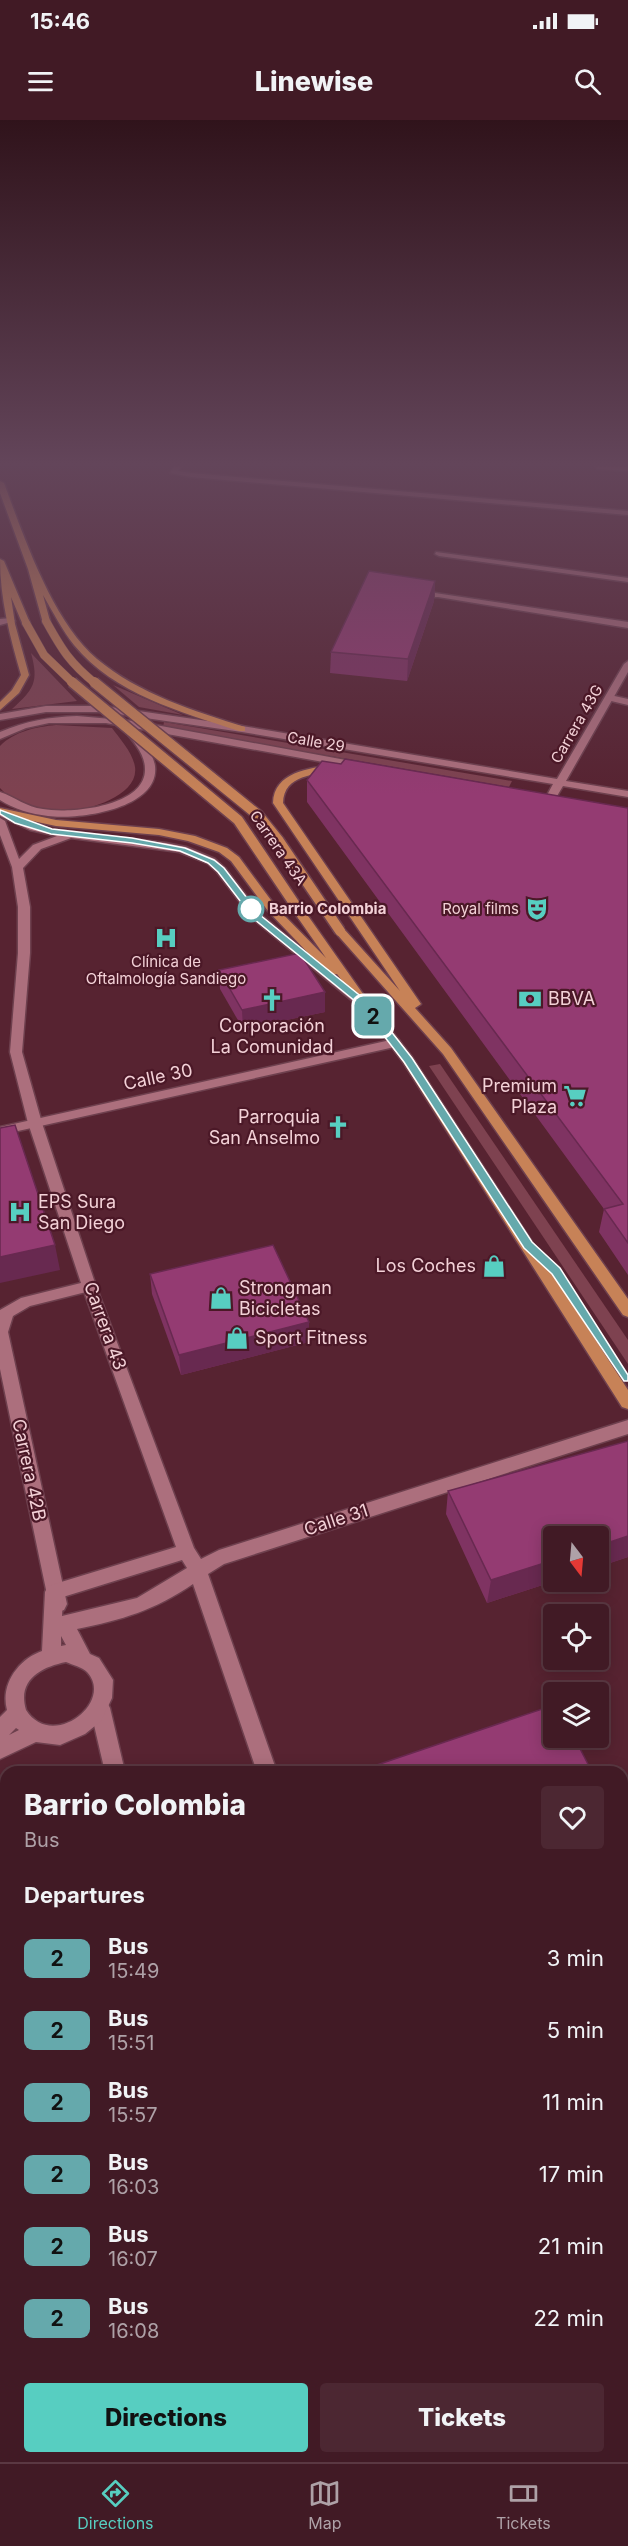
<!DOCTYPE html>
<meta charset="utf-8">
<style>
:root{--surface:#411a25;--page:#4c2732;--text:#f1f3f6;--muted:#aea1a7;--line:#5a3842;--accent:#57cec1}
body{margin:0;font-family:Inter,sans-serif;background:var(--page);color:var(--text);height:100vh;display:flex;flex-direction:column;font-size:22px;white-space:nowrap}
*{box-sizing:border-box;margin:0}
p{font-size:20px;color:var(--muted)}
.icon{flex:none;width:33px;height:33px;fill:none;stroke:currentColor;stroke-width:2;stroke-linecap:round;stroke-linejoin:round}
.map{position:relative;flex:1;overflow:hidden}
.sheet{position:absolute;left:0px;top:1646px;width:628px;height:698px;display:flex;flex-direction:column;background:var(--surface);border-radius:18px 18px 0 0;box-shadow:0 3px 15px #0003,0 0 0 2px var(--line)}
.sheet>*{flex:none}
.badge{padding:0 12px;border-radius:9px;font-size:21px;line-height:39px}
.needle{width:39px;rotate:164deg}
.fabs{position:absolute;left:543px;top:1406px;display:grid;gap:12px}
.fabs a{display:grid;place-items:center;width:66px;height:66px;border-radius:6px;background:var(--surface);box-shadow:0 3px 15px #0003,0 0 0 2px var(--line);font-size:30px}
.map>.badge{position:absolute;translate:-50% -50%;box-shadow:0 0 0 3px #fff}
h2{padding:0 24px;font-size:22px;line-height:54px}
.round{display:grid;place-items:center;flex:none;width:63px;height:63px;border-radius:6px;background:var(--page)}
.overview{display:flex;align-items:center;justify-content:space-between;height:102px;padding:0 24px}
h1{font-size:28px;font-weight:800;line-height:45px}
.primary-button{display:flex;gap:12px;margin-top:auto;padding:12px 24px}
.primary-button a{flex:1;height:69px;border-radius:6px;background:var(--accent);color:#111;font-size:24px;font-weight:800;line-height:69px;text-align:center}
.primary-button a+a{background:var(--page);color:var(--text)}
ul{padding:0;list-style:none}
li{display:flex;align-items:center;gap:18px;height:72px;padding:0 24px}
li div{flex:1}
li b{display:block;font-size:22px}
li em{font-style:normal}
li .badge{min-width:66px;font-weight:700;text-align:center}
.status{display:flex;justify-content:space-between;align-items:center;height:42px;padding:0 30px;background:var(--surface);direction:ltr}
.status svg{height:16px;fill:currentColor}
header{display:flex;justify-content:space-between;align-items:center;height:78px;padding:0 24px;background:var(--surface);font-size:27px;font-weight:800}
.dock{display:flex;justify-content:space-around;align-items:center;height:84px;border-top:2px solid var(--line);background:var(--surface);font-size:16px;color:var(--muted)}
.dock a{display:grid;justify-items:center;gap:3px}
.dock .selected{color:var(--accent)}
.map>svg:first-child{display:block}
.green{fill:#7e4250}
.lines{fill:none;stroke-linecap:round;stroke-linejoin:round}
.street-casing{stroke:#6e404e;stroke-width:3}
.secondary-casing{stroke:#6e404e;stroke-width:3}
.primary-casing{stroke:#6e404e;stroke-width:3}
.street{fill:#ac6f7d;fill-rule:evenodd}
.secondary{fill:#ac6f7d;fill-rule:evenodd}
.primary{fill:#c78257;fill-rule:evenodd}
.primary-bridge-far1-casing{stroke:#6e404e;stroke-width:9;stroke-linecap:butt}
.primary-bridge-casing{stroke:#6e404e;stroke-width:13;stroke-linecap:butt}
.primary-bridge-far1{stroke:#c78257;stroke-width:8}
.primary-bridge{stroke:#c78257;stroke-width:10}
.wall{fill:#7f3362}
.shaded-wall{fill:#682950}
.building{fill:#943b72;stroke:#682950;stroke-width:1.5}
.line{fill:#65a9ac;stroke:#fff;stroke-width:1.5}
.stop-dot{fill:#fff;stroke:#65a9ac;stroke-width:3}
.labels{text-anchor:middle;stroke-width:4.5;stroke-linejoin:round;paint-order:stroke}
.far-street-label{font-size:15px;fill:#f3d1d7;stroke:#4b1827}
.far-stop-label{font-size:15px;font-weight:bold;fill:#f3d1d7;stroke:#4b1827;text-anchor:start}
.far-poi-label{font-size:15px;fill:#f3d1d7;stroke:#4b1827;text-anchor:end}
.poi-label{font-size:18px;fill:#f3d1d7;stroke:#4b1827;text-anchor:start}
.street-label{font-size:18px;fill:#f3d1d7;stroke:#4b1827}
</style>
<div class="status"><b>15:46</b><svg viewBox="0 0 49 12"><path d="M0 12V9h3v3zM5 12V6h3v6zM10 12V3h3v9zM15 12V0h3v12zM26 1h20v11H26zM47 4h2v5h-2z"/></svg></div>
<header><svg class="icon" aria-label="menu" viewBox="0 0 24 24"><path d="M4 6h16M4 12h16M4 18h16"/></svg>Linewise<svg class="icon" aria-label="search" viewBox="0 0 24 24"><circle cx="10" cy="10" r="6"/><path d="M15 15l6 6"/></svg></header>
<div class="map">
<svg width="628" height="2342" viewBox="0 0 628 2342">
<rect width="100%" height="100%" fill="#572331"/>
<g class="green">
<path d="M31 533 77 581 12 589C34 569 39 562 31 533Z"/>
<path d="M113 565 183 595 139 587Z"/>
<path d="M164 602 512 661 509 667 163 607Z"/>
<path d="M56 605 112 608C120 619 133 633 135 647 139 675 90 690 68 691 46 691 16 686 0 668V626C15 611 36 607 56 605Z"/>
<path d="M440 944 628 1220V1244L429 946Z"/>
</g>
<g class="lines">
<g class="street-casing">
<g id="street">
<path d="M174 347H181L178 351 191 353 628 391V395L191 357 170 353Z"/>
<path d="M436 432 628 458V462L439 436 435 434Z"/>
<path d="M435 473 628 502V508L438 477H435Z"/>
<path d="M0 499 11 498 15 501 0 505Z"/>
<path d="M610 575 628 579V585L607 580 605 578Z"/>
<path d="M395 919 399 920 401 923 399 926 0 1015V1007Z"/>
<path d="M89 1161 94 1162 96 1166 94 1170 30 1186 13 1196 8 1212 67 1484 64 1490 58 1492 52 1490 49 1484 0 1249V1190L21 1178Z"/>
<path d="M100 1579 107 1582 110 1588 125 1652H105L90 1588 93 1582Z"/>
<path d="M263 2337H289L290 2342H264Z"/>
</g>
</g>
<g class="secondary-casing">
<g id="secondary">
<path d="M595 347H628V351L598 349Z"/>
<path d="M628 541V552L566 661 628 671V677L563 666 554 681 550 682 545 679 553 664 242 612 104 592H46L0 600V594L46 586H104L242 606 557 659 624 544Z"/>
<path d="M77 596 134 601 362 643 367 646 362 649 106 603H49L26 608 0 619V612C26 601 49 597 77 596Z"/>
<path d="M128 610H134C142 621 153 632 155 646 160 689 78 700 48 696 31 694 14 689 0 680V672C15 677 26 687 43 689 69 694 146 687 145 649 145 634 134 623 126 612Z"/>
<path d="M0 689 37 706 51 709 166 723 186 727 215 739 225 748 261 795 370 884 368 887H360L253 799 217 752 207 743 179 732 71 718 41 729 23 748 30 787V833L22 932 42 1003 96 1166 194 1428 201 1439 219 1430 628 1300V1314L224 1444 208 1454 277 1652H257L193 1464C155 1490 122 1500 77 1509L90 1534 99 1538 113 1560 112 1578 101 1601 85 1614 60 1625 36 1622 0 1639V1597L7 1590C0 1564 19 1539 42 1531L45 1472 48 1466 176 1427 82 1166 28 1003 10 932 18 833V787L12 747 0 715V698L5 701 19 739 33 725 57 716 30 710 0 696ZM182 1440 187 1448 137 1478 62 1496 63 1477ZM61 1516 66 1525 61 1526ZM66 1542C73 1545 82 1547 87 1552 115 1582 52 1631 26 1590 17 1560 41 1547 66 1542ZM16 1608 19 1610 9 1615Z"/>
<path d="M491 2337H517L519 2342H493Z"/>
</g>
</g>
<g class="primary-casing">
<g id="primary">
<path d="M0 361 4 363C24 417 52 501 97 539 139 574 194 591 245 607V611H239C181 592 114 574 74 525 62 510 53 492 43 475L50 501 43 503 28 449 0 373Z"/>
<path d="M0 439 4 441 30 503 23 505 11 477 15 504 29 555 19 573 0 590V582L12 570 21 555C10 517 0 479 0 439Z"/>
<path d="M334 645 337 646V650C315 655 284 654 283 683L421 884 415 888 451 928 628 1179V1197L623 1195 443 934 334 811 336 809H344L400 871 273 683C274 652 309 648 334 645Z"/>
<path d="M0 688 56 700 159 709 195 716 227 728 239 737 276 787 326 838 296 795 302 792 306 793 368 881 412 937 628 1270V1289L622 1287 403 942 337 854 329 855 268 791 231 741 219 732 188 721 159 715 56 706 0 694Z"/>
</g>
</g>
<use href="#street" class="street"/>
<use href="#secondary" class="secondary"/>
<use href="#primary" class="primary"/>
<g class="primary-bridge-far1-casing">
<g id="primary-bridge-far1">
<path d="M46 501C62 530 70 543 96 564"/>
<path d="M26 503 44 535 74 564"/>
</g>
</g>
<g class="primary-bridge-casing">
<g id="primary-bridge">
<path d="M72 562 238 700 302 795"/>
<path d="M94 562 258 695 279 721 340 811"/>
</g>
</g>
<use href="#primary-bridge-far1" class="primary-bridge-far1"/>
<use href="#primary-bridge" class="primary-bridge"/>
</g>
<g class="wall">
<path d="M435 461 434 481 407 561 330 553 331 532Z"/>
<path d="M307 660 628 688V1155L599 1112 604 1089 307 682Z"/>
<path d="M219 850 325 892 243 909 220 869Z"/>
<path d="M150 1154 309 1222 181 1255 152 1174Z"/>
<path d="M628 1321V1437L598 1447V1416L554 1461H555L487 1483 446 1394 448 1371Z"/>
</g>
<g class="shaded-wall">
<path d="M435 461 434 481 407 561 408 539Z"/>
<path d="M325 872V892L243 909 242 890Z"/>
<path d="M55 1125 60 1150 0 1163V1137Z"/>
<path d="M309 1202V1222L181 1255 179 1235Z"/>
<path d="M628 1416V1437L598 1447V1426Z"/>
<path d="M554 1440V1461H555L487 1483 491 1460Z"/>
</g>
<g class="building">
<path d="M369 451 435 461 408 539 331 532Z"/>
<path d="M345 639 628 688V1123L604 1089 623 1084 307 660 322 641 341 644Z"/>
<path d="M300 833 325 872 242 890 219 850Z"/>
<path d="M15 1005 55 1125 0 1137V1008Z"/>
<path d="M273 1125 309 1202 179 1235 150 1154Z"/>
<path d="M628 1321V1416L598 1426V1416H554V1440L491 1460 448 1371Z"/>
<path d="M554 1585V1617H574L592 1652H356Z"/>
</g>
<linearGradient id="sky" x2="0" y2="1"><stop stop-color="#30131b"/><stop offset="0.51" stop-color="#63455a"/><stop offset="1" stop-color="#63455a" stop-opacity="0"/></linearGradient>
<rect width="628" height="674" fill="url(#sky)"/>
<path class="line" d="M0 690 52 709 132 718 185 728 214 740 224 748 260 795 368 882 412 938 532 1122 560 1148 628 1255V1261H624L552 1154 524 1128 404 942 361 886 254 799 218 752 208 743 180 731 132 723 51 714 15 703 0 694Z"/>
<defs>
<g id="theatre-bare" transform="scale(1.8)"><path d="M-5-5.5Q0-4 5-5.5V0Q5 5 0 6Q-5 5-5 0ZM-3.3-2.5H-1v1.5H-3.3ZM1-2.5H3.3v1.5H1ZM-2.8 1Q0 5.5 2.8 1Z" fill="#57cec1" stroke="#4b1827" stroke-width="2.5" paint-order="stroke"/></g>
<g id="hospital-bare" transform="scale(1.8)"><path d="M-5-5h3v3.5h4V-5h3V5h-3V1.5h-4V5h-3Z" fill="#57cec1" stroke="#4b1827" stroke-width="2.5" paint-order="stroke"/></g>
<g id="bank-bare" transform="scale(1.8)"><path d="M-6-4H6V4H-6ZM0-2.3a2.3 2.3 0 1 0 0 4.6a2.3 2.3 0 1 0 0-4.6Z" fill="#57cec1" stroke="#4b1827" stroke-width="2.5" paint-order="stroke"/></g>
<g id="church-bare" transform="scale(1.8)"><path d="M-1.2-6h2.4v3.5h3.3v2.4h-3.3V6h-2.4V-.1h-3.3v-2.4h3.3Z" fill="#57cec1" stroke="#4b1827" stroke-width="2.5" paint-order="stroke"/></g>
<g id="supermarket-bare" transform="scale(1.8)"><path d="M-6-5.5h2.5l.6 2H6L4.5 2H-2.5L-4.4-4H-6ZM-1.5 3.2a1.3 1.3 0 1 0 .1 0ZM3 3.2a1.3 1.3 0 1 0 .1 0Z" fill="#57cec1" stroke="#4b1827" stroke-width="2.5" paint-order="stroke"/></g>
<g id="shop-bare" transform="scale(1.8)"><path d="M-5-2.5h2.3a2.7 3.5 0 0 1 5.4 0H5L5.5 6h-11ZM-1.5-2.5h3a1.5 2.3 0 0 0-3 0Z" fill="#57cec1" stroke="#4b1827" stroke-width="2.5" paint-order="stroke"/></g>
</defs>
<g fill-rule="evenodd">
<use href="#theatre-bare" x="537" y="789"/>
<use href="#hospital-bare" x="166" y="818"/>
<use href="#bank-bare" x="530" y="879"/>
<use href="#church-bare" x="272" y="880"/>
<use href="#supermarket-bare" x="575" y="976"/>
<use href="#church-bare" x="338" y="1007"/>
<use href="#hospital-bare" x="20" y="1092"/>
<use href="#shop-bare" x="494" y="1146"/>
<use href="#shop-bare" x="221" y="1178"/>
<use href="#shop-bare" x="237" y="1218"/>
</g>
<circle class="stop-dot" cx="251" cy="789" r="12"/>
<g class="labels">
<g class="far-street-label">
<text transform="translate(577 604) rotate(-60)" y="5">Carrera 43G</text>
<text transform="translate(316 622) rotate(10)" y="5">Calle 29</text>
<text transform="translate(278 728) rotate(55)" y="5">Carrera 43A</text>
</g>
<g class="far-stop-label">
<text x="269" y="794">Barrio Colombia</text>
</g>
<g class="far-poi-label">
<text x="519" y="794">Royal films</text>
<text x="166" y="847" text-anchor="middle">Clínica de<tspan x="166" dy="17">Oftalmología Sandiego</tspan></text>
</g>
<g class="poi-label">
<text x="548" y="885">BBVA</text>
<text x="272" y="912" text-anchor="middle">Corporación<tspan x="272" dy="21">La Comunidad</tspan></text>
<text x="557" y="972" text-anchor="end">Premium<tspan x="557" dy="21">Plaza</tspan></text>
<text x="320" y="1003" text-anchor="end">Parroquia<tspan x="320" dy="21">San Anselmo</tspan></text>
<text x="38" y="1088">EPS Sura<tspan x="38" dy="21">San Diego</tspan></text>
<text x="476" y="1152" text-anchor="end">Los Coches</text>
<text x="239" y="1174">Strongman<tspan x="239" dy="21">Bicicletas</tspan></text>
<text x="255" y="1224">Sport Fitness</text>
</g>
<g class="street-label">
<text transform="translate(158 957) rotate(-12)" y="6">Calle 30</text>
<text transform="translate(105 1206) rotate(70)" y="6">Carrera 43</text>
<text transform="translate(29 1350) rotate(78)" y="6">Carrera 42B</text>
<text transform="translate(336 1400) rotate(-18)" y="6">Calle 31</text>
</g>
</g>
</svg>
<div class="fabs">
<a><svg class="needle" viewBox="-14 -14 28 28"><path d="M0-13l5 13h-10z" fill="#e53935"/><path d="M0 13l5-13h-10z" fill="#aea1a7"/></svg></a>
<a><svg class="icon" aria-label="locate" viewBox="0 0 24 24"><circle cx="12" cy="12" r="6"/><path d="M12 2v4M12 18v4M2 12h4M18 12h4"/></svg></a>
<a><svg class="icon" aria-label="layers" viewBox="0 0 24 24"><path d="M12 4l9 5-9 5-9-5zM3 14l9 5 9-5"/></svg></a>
</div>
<b class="badge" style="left:373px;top:896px;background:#65a9ac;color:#111">2</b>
<section class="sheet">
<div class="overview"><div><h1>Barrio Colombia</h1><p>Bus</p></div><a class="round"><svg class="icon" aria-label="heart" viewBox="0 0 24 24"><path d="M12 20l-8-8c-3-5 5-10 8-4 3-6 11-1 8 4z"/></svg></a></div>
<h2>Departures</h2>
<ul>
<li><span class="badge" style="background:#65a9ac;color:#111">2</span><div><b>Bus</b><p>15:49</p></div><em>3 min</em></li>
<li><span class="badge" style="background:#65a9ac;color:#111">2</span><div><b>Bus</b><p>15:51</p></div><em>5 min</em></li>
<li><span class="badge" style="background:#65a9ac;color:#111">2</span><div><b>Bus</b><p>15:57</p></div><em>11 min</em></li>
<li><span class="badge" style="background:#65a9ac;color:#111">2</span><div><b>Bus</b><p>16:03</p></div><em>17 min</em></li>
<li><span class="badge" style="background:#65a9ac;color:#111">2</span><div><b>Bus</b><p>16:07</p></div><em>21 min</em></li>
<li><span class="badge" style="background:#65a9ac;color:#111">2</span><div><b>Bus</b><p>16:08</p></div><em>22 min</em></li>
</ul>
<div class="primary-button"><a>Directions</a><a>Tickets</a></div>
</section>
</div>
<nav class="dock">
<a class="selected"><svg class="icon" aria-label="directions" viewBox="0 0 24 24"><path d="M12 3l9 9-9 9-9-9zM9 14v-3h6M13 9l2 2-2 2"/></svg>Directions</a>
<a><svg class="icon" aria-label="map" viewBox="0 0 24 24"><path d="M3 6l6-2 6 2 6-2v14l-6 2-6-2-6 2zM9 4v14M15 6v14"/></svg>Map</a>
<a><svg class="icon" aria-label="tickets" viewBox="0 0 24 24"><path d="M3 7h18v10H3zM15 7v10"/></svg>Tickets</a>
</nav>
